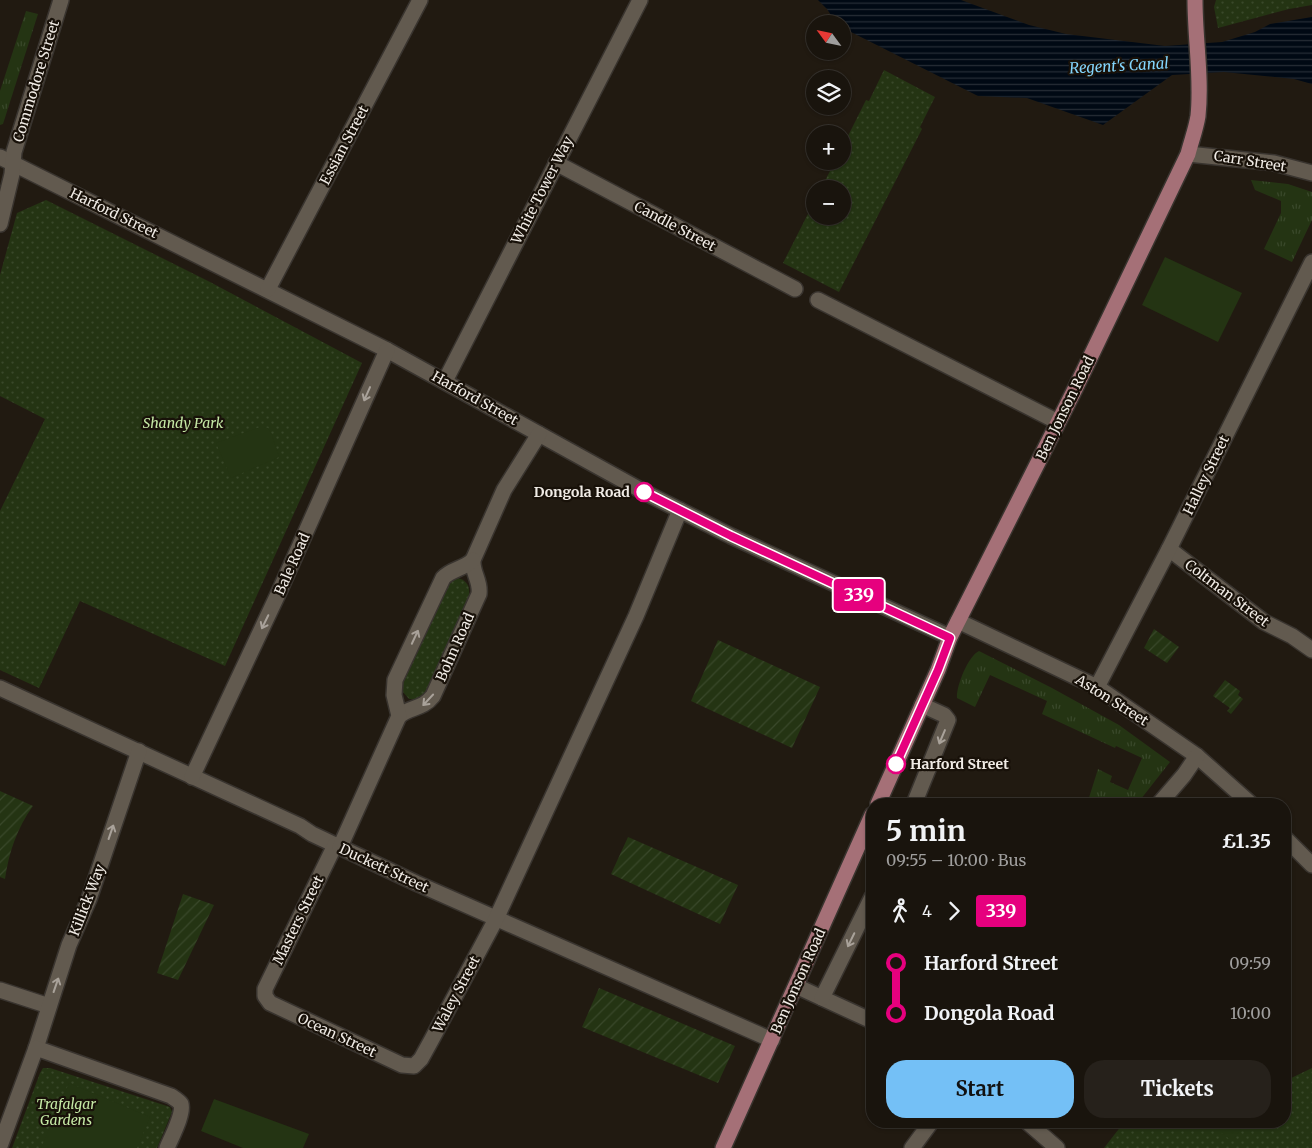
<!DOCTYPE html>
<meta charset="utf-8">
<style>
:root{--surface:#19140d;--page:#26211b;--text:#f1f3f6;--muted:#9f9e9d;--line:#37332e;--accent:#74c0f6}
body{margin:0;font-family:Merriweather,serif;background:var(--page);color:var(--text);height:100vh;display:flex;flex-direction:column;font-size:19px;white-space:nowrap}
*{box-sizing:border-box;margin:0}
p{font-size:16px;color:var(--muted)}
.icon{flex:none;width:28px;height:28px;fill:none;stroke:currentColor;stroke-width:2;stroke-linecap:round;stroke-linejoin:round}
.map{position:relative;flex:1;overflow:hidden}
.drawer{position:absolute;left:866px;top:798px;width:425px;height:330px;display:flex;flex-direction:column;background:var(--surface);border-radius:20px;box-shadow:0 1px 4px #0004,0 0 0 1px var(--line)}
.drawer>*{flex:none}
.badge{padding:0 10px;border-radius:4px;font-size:18px;line-height:32px}
.needle{width:32px;rotate:303deg}
.buttons{position:absolute;left:806px;top:15px;display:grid;gap:10px}
.buttons a{display:grid;place-items:center;width:45px;height:45px;border-radius:50%;background:var(--surface);box-shadow:0 1px 4px #0004,0 0 0 1px var(--line);font-size:25px}
.map>.badge{position:absolute;translate:-50% -50%;box-shadow:0 0 0 2px #fff}
.legs{display:flex;align-items:center;gap:8px;height:55px;padding:0 20px;font-size:16px}
.legs p{margin-inline-start:auto}
.head{display:flex;align-items:center;justify-content:space-between;height:85px;padding:0 20px}
h1{font-size:28px;font-weight:700;line-height:38px}
.primary-button{display:flex;gap:10px;margin-top:auto;padding:10px 20px}
.primary-button a{flex:1;height:58px;border-radius:20px;background:var(--accent);color:#111;font-size:20px;font-weight:700;line-height:58px;text-align:center}
.primary-button a+a{background:var(--page);color:var(--text)}
ul{padding:0 20px;list-style:none}
li{display:flex;align-items:center;gap:18px;height:50px;font-size:19px}
li i{display:grid;place-items:center;width:8px;height:100%;margin:0 6px;background:currentColor}
li i::after{content:'';width:12px;height:12px;margin:-6px;border:4px solid;border-radius:50%;background:var(--surface)}
li p{margin-inline-start:auto}
li:first-child i{background:linear-gradient(#0000 50%,currentColor 0)}
li:last-child i{background:linear-gradient(currentColor 50%,#0000 0)}
.map>svg:first-child{display:block}
.grass{fill:url(#grass-tufts)}
.park{fill:url(#park-dots)}
.garden{fill:url(#garden-furrows)}
.pitch{fill:#243413}
.water{fill:url(#water-rules)}
.lines{fill:none;stroke-linecap:round;stroke-linejoin:round}
.minor-casing{stroke:#39342f;stroke-width:18}
.major-casing{stroke:#39342f;stroke-width:18}
.minor{stroke:#625a4f;stroke-width:15}
.major{stroke:#a57077;stroke-width:15}
.oneway{stroke:#a9a29a}
.line-1-casing{stroke:#fff;stroke-width:11}
.line-1{stroke:#e6007e;stroke-width:8}
.stop-1-dot{fill:#fff;stroke:#e6007e;stroke-width:2.5}
.labels{text-anchor:middle;stroke-width:4.5;stroke-linejoin:round;paint-order:stroke}
.street-label{font-size:14px;fill:#f0ebe5;stroke:#181109}
.park-label{font-size:14px;font-style:italic;fill:#c5e9a5;stroke:#181109}
.stop-label{font-size:14px;font-weight:bold;fill:#f0ebe5;stroke:#181109;text-anchor:end}
.water-label{font-size:15px;font-style:italic;fill:#84d6fd;stroke:#181109}
</style>
<div class="map">
<svg width="1312" height="1148" viewBox="0 0 1312 1148">
<defs>
<pattern id="grass-tufts" width="24" height="20" patternUnits="userSpaceOnUse" patternTransform="scale(1.25)"><rect width="24" height="20" fill="#243413"/><path d="M3 7l-1-3M5 7V3M7 7l1-3M15 17l-1-3M17 17v-4M19 17l1-3" fill="none" stroke="#39482a"/></pattern>
<pattern id="park-dots" width="8" height="8" patternUnits="userSpaceOnUse" patternTransform="scale(1.25)"><rect width="8" height="8" fill="#243413"/><path d="M2 2h.1M6 6h.1" fill="none" stroke="#39482a" stroke-width="1.8" stroke-linecap="round"/></pattern>
<pattern id="garden-furrows" width="10" height="10" patternUnits="userSpaceOnUse" patternTransform="scale(1.25)"><rect width="10" height="10" fill="#243413"/><path d="M-1 1l2-2M0 10L10 0M9 11l2-2" fill="none" stroke="#39482a"/></pattern>
<pattern id="water-rules" width="6" height="5" patternUnits="userSpaceOnUse" patternTransform="scale(1.25)"><rect width="6" height="5" fill="#000914"/><path d="M0 2.5h6" fill="none" stroke="#262d36"/></pattern>
</defs>
<rect width="100%" height="100%" fill="#211a11"/>
<g class="grass">
<path d="M26 11 38 14 3 124 0 125V91Z"/>
<path d="M1251 180 1288 184 1312 192V220L1292 262 1264 249 1281 213V201L1255 190Z"/>
<path d="M979 651 1052 688 1119 725 1170 762 1137 804H1087L1098 769 1112 776 1110 782 1128 790 1142 758 1116 746 1115 748 1042 714 1047 701 990 675 975 707 957 698C956 687 968 656 979 651Z"/>
</g>
<g class="park">
<path d="M1216 0H1312V5L1289 9 1218 28 1214 7Z"/>
<path d="M884 70 935 97 920 127 922 129 839 292 783 263 815 200V216H842V189H821L835 161H842L843 146 866 100 869 101Z"/>
<path d="M46 200 210 282 362 363 225 666 80 601 39 688 0 670V511L45 419 0 396V275L17 213Z"/>
<path d="M458 578C468 581 470 587 469 596L425 693 418 700 409 699 403 692V683L448 586 454 579Z"/>
<path d="M43 1068H50L170 1107 172 1112 157 1148H12L40 1073Z"/>
<path d="M1312 1068V1148H1104L1125 1121H1285V1081Z"/>
</g>
<g class="garden">
<path d="M1154 629 1179 647 1167 663 1144 648Z"/>
<path d="M718 640 820 687 792 748 691 701Z"/>
<path d="M1225 680 1240 691 1238 695 1243 699 1231 714 1227 711 1230 708 1213 696Z"/>
<path d="M0 791 33 806C17 828 9 852 5 879L0 877Z"/>
<path d="M628 837 738 885 720 924 611 874Z"/>
<path d="M183 894 214 905 178 980 157 973Z"/>
<path d="M599 988 735 1046 718 1083 582 1027Z"/>
</g>
<g class="pitch">
<path d="M1165 257 1242 293 1218 342 1142 305Z"/>
<path d="M260 427H264L268 428 272 435 279 457 231 478 216 443Z"/>
<path d="M69 1083 150 1117 137 1148H41Z"/>
<path d="M214 1099 309 1134 303 1148H243L201 1131Z"/>
<path d="M1206 1121H1247L1232 1141Z"/>
</g>
<path class="water" d="M818 0H961L1029 25 1066 34 1165 46 1222 42 1255 32 1270 24 1312 17V84L1294 79 1224 72 1172 75 1103 125 1027 98 978 96 843 28 842 24H837L827 9Z"/>
<g class="lines">
<g class="minor-casing">
<g id="minor">
<path d="M1188 154 1274 163 1312 173"/>
<path d="M0 157 387 350 644 492 731 536 950 637"/>
<path d="M556 163 795 289"/>
<path d="M0 224 12 174 14 152 61 0"/>
<path d="M268 289 420 0"/>
<path d="M818 300 1058 422"/>
<path d="M445 381 640 0"/>
<path d="M1169 549 1264 622 1292 636 1312 650"/>
<path d="M958 621 1097 687 1197 756 1251 804"/>
<path d="M1097 687 1169 549 1312 262"/>
<path d="M0 688 300 826 312 834 416 883 772 1040"/>
<path d="M399 716C411 706 422 710 433 696L479 594C481 581 472 573 473 560L504 490 539 434"/>
<path d="M192 777 279 592 387 350"/>
<path d="M914 804 948 720 944 715 922 705"/>
<path d="M1159 804 1184 775 1197 756"/>
<path d="M1285 838 1312 865"/>
<path d="M335 845 265 989V996L270 1003 402 1065 414 1066 421 1059 432 1039 496 919 636 616 680 510"/>
<path d="M340 847 399 716 394 695 395 680 443 578C451 569 464 569 473 560"/>
<path d="M796 986 872 1021"/>
<path d="M0 990 49 1006"/>
<path d="M822 998 872 897"/>
<path d="M36 1048 69 945 89 899 139 751"/>
<path d="M1026 1121 1057 1148"/>
<path d="M0 1146 36 1048 171 1096C174 1098 179 1101 181 1104 184 1114 171 1138 167 1148"/>
<path d="M912 1148 932 1121"/>
</g>
</g>
<g class="major-casing">
<g id="major">
<path d="M878 804 938 670 950 637 1075 389 1188 154C1191 142 1196 129 1198 116 1202 78 1195 39 1195 0"/>
<path d="M723 1148 872 815"/>
</g>
</g>
<use href="#minor" class="minor"/>
<use href="#major" class="major"/>
</g>
<defs><path id="oneway-shaft" d="M-6 0H5M1.5-3L5.5 0L1.5 3" fill="none" stroke-width="1.6" stroke-linecap="round" stroke-linejoin="round" transform="scale(1.25)"/></defs>
<g class="oneway">
<use href="#oneway-shaft" transform="translate(367 394) rotate(114)"/>
<use href="#oneway-shaft" transform="translate(265 622) rotate(116)"/>
<use href="#oneway-shaft" transform="translate(415 637) rotate(-65)"/>
<use href="#oneway-shaft" transform="translate(428 700) rotate(133)"/>
<use href="#oneway-shaft" transform="translate(942 737) rotate(113)"/>
<use href="#oneway-shaft" transform="translate(111 832) rotate(-71)"/>
<use href="#oneway-shaft" transform="translate(851 940) rotate(116)"/>
<use href="#oneway-shaft" transform="translate(56 985) rotate(-71)"/>
</g>
<g class="lines">
<g class="line-1-casing">
<path id="line-1" d="M644 492 731 536 950 638 938 670 896 764"/>
</g>
<use href="#line-1" class="line-1"/>
</g>
<g class="stop-1-dot">
<circle cx="644" cy="492" r="9"/>
<circle cx="896" cy="764" r="9"/>
</g>
<g class="labels">
<g class="street-label">
<text transform="translate(36 81) rotate(-73)" y="5">Commodore Street</text>
<text transform="translate(344 145) rotate(-62)" y="5">Essian Street</text>
<text transform="translate(1250 161) rotate(9)" y="5">Carr Street</text>
<text transform="translate(542 190) rotate(-63)" y="5">White Tower Way</text>
<text transform="translate(114 213) rotate(26)" y="5">Harford Street</text>
<text transform="translate(675 226) rotate(28)" y="5">Candle Street</text>
<text transform="translate(475 398) rotate(29)" y="5">Harford Street</text>
<text transform="translate(1065 408) rotate(-64)" y="5">Ben Jonson Road</text>
<text transform="translate(1206 475) rotate(-64)" y="5">Halley Street</text>
<text transform="translate(292 564) rotate(-66)" y="5">Bale Road</text>
<text transform="translate(1227 593) rotate(37)" y="5">Coltman Street</text>
<text transform="translate(455 647) rotate(-66)" y="5">Bohn Road</text>
<text transform="translate(1112 700) rotate(32)" y="5">Aston Street</text>
<text transform="translate(384 868) rotate(25)" y="5">Duckett Street</text>
<text transform="translate(87 900) rotate(-69)" y="5">Killick Way</text>
<text transform="translate(298 920) rotate(-64)" y="5">Masters Street</text>
<text transform="translate(798 981) rotate(-66)" y="5">Ben Jonson Road</text>
<text transform="translate(456 994) rotate(-62)" y="5">Waley Street</text>
<text transform="translate(337 1035) rotate(25)" y="5">Ocean Street</text>
</g>
<g class="park-label">
<text x="183" y="428">Shandy Park</text>
<text x="66" y="1109">Trafalgar<tspan x="66" dy="16">Gardens</tspan></text>
</g>
<g class="stop-label">
<text x="630" y="497">Dongola Road</text>
<text x="910" y="769" text-anchor="start">Harford Street</text>
</g>
<g class="water-label">
<text transform="translate(1119 66) rotate(-3)" y="5">Regent's Canal</text>
</g>
</g>
</svg>
<div class="buttons">
<a><svg class="needle" viewBox="-14 -14 28 28"><path d="M0-13l5 13h-10z" fill="#e53935"/><path d="M0 13l5-13h-10z" fill="#9f9e9d"/></svg></a>
<a><svg class="icon" aria-label="layers" viewBox="0 0 24 24"><path d="M12 4l9 5-9 5-9-5zM3 14l9 5 9-5"/></svg></a>
<a>+</a>
<a>−</a>
</div>
<b class="badge" style="left:859px;top:595px;background:#e6007e;color:#fff">339</b>
<section class="drawer">
<div class="head"><div><h1>5 min</h1><p>09:55 – 10:00 · Bus</p></div><b>£1.35</b></div>
<div class="legs"><svg class="icon" aria-label="walk" viewBox="0 0 24 24"><circle cx="13" cy="4" r="2"/><path d="M13 8l-2 6 4 7M11 14l-3 7M7 12l3-4h3l4 4"/></svg>4<svg class="icon" aria-label="forward" viewBox="0 0 24 24"><path d="M9 5l7 7-7 7"/></svg><b class="badge" style="background:#e6007e;color:#fff">339</b></div>
<ul>
<li><i style="color:#e6007e"></i><b>Harford Street</b><p>09:59</p></li>
<li><i style="color:#e6007e"></i><b>Dongola Road</b><p>10:00</p></li>
</ul>
<div class="primary-button"><a>Start</a><a>Tickets</a></div>
</section>
</div>
